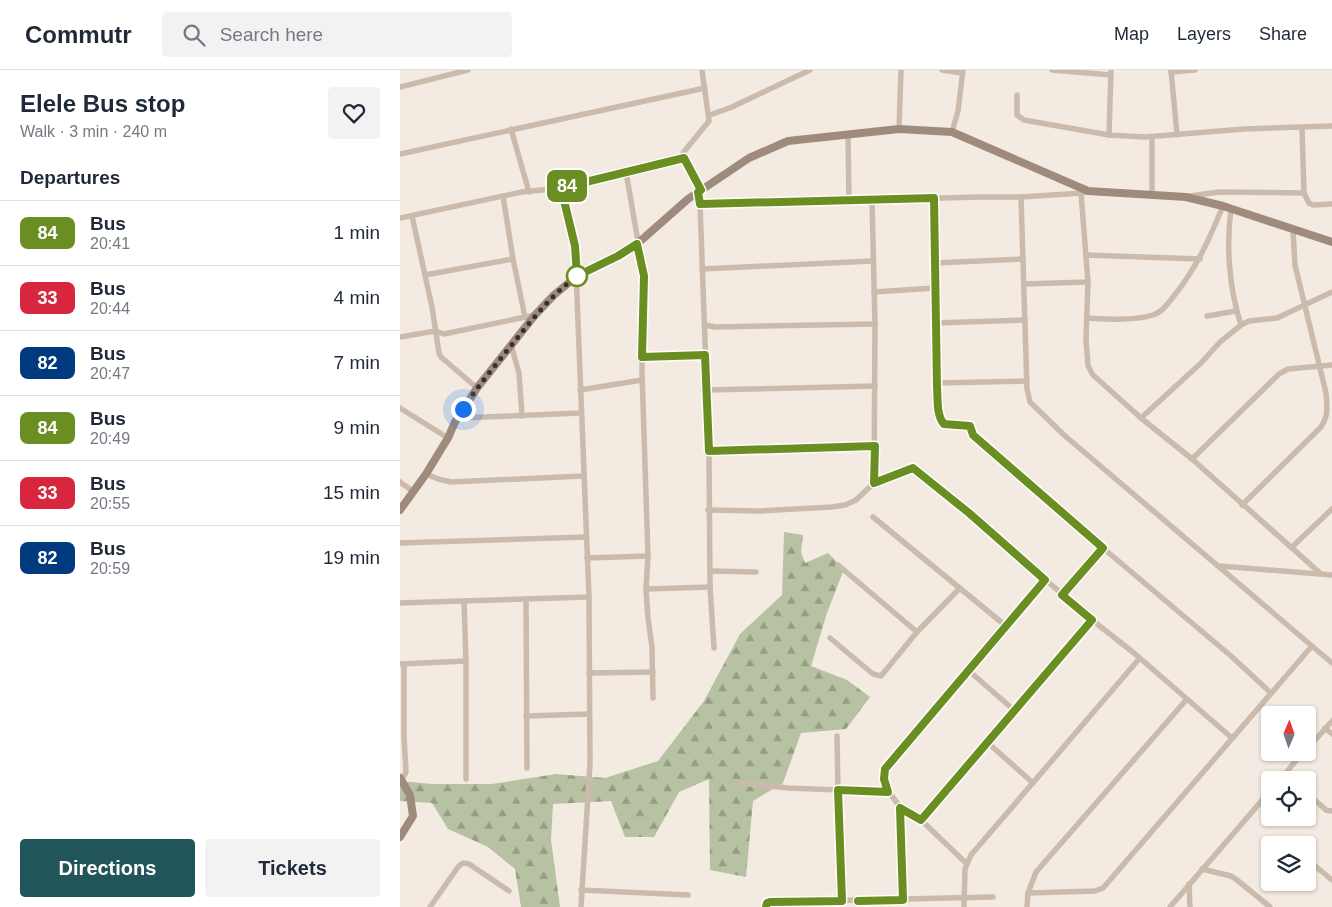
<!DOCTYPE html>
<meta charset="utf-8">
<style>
:root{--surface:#fff;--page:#f2f2f3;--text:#1f2937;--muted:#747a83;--line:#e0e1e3;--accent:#22555a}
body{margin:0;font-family:Helvetica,sans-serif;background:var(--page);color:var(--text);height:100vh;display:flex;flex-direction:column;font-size:19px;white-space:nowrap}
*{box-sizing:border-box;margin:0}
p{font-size:16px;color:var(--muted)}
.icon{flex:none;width:28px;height:28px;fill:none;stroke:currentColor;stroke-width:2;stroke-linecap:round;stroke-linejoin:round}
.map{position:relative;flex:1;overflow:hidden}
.drawer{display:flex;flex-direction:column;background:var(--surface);width:400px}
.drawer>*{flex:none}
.badge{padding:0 10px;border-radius:8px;font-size:18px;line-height:32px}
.needle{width:32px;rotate:2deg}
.tools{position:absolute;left:861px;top:636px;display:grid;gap:10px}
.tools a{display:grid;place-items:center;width:55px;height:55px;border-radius:5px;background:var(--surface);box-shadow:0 1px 4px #0004;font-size:25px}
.you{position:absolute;width:25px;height:25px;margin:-12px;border:4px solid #fff;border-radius:50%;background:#1a73e8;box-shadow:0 0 0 8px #1a73e833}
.map>.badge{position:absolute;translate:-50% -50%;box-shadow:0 0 0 2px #fff}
h2{padding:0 20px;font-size:19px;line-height:45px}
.round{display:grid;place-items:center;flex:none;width:52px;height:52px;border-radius:5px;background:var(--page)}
.summary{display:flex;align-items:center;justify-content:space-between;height:85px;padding:0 20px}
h1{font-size:24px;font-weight:600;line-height:38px}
.action{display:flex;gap:10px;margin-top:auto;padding:10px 20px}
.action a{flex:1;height:58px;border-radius:5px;background:var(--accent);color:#fff;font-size:20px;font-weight:600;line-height:58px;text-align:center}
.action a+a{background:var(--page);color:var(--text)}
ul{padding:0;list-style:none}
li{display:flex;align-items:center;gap:15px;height:65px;padding:0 20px;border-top:1px solid var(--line)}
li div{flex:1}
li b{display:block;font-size:19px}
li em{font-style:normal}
li .badge{min-width:55px;font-weight:700;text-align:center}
header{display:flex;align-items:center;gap:30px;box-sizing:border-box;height:70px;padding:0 25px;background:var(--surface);border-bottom:1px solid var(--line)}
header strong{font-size:24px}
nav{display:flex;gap:28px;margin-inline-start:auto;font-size:18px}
.search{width:350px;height:45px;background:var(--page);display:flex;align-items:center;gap:12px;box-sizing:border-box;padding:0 18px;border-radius:5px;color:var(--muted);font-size:19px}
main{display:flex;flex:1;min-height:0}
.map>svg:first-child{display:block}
.forest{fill:url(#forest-firs)}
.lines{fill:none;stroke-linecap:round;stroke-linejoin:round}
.street{stroke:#cbbbad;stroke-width:5.5}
.secondary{stroke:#9f8b7e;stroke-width:8}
.line-casing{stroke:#fff;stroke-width:11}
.line{stroke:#6b8e23;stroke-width:8}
.walk{stroke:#3a302b;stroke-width:5;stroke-dasharray:0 9}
.stop-dot{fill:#fff;stroke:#6b8e23;stroke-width:2.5}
</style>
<header>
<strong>Commutr</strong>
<div class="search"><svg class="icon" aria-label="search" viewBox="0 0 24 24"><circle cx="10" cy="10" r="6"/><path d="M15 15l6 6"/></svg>Search here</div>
<nav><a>Map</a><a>Layers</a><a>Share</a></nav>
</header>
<main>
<section class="drawer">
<div class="summary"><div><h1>Elele Bus stop</h1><p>Walk · 3 min · 240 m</p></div><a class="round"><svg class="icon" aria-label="heart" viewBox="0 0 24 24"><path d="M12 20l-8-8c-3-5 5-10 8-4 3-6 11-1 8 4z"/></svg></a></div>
<h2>Departures</h2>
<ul>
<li><span class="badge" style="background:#6b8e23;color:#fff">84</span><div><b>Bus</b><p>20:41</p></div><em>1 min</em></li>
<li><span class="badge" style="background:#d7263d;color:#fff">33</span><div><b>Bus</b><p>20:44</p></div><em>4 min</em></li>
<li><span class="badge" style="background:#003b80;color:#fff">82</span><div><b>Bus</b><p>20:47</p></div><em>7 min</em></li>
<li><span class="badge" style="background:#6b8e23;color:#fff">84</span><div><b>Bus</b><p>20:49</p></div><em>9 min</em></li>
<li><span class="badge" style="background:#d7263d;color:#fff">33</span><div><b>Bus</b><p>20:55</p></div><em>15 min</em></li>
<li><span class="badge" style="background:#003b80;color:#fff">82</span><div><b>Bus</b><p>20:59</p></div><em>19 min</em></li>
</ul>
<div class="action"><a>Directions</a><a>Tickets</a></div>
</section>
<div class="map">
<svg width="932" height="837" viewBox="0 0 932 837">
<defs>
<pattern id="forest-firs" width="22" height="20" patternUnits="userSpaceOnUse" patternTransform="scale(1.25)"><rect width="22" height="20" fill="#b6c2a1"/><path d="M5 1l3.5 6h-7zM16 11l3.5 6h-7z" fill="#959e83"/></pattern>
</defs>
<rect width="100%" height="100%" fill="#f3ebe1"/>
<path class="forest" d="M384 462 403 465 401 482 405 493 428 483 444 499 427 543 411 596 447 610 470 627 446 659 401 663 383 713 353 731 346 807 310 800 309 709 279 722 254 767H225L211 731 153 734 151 770 160 837H121L115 799 88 777 48 759 32 733 0 731V711L32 714H92L156 704 205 708 258 691 304 631 340 564 382 525Z"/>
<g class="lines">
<g class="street">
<path d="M542 0 562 3"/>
<path d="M652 0 711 5"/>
<path d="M771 0 777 65"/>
<path d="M771 2 795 0"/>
<path d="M0 17 68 0"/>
<path d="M617 25V45L624 50 709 65 745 67 844 59 932 56"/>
<path d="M310 45 332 37 410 0"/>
<path d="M902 58 904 123 909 133 913 135 932 134"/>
<path d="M111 59 129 122"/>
<path d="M499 59 501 0"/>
<path d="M552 62 558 41 563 0"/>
<path d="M448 64 449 130"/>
<path d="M709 65 711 0"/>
<path d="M0 84 305 18"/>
<path d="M226 102 244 206 242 302 248 486 246 519 248 548 252 577 253 628"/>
<path d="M161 118 175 176 189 527 190 693 181 837"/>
<path d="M301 120 284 88 283 83 309 51 302 0"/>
<path d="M298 122 300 134 309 381 310 517 314 578"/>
<path d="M681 123 688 212 686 270 688 296 693 305 741 348 801 293 820 272 841 255 849 251 877 248 932 222"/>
<path d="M103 126 113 189 125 247"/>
<path d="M752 126V67"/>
<path d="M790 126 819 122 904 123"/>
<path d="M621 127 627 319 630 332 664 365 932 593"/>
<path d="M534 128 537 317C537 328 536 345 544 354L570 356 573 365 703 478 831 586 871 623"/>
<path d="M472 130 475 254 474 413"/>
<path d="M300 134 582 127H621L683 123"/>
<path d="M831 139C826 176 829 218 841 255"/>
<path d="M12 146 32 237 39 283 41 287 77 318"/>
<path d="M0 148 122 122 161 118 284 88"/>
<path d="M686 185 800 189"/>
<path d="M535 193 623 189"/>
<path d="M302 199 472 191"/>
<path d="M25 205 113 189"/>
<path d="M624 214 688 212"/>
<path d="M474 222 535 218"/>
<path d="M807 246 836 241"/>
<path d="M688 248C706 249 735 251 753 245 762 242 768 234 773 227 796 199 809 170 823 136"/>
<path d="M536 253 625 250"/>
<path d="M305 255 315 257 475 254"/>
<path d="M0 267 35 261 44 264 135 245"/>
<path d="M111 275 119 303 122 346"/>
<path d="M242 287 305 285"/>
<path d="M537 313 627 311"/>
<path d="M180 320 242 310"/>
<path d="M306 320 475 316"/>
<path d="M0 338 48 368"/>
<path d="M58 348 181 343"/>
<path d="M741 348 792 389 920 503"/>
<path d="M309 381 475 375"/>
<path d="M792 389 879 304 888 299 932 295"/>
<path d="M26 404 38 409 51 412 183 406"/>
<path d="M0 412 14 422"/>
<path d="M842 435 920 358C929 346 927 337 926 323L895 195 893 161"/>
<path d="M308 440 359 441 432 437 445 435 456 430 474 413 513 398 569 443 692 550 734 583 832 668"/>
<path d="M473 447 606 556"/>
<path d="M0 473 186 467"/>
<path d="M892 477 932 439"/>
<path d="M187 488 248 486"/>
<path d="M438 495 517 562"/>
<path d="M820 496 932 505"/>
<path d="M310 501 356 502"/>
<path d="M246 519 310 517"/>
<path d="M662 525 703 478"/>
<path d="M126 529 127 698"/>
<path d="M64 531 66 591V709"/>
<path d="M0 533 189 527"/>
<path d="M430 568 473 604 481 606 517 562 560 518"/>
<path d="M0 594 66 591"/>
<path d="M568 600 615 641"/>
<path d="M189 603 253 602"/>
<path d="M126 646 189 644"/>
<path d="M925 658 932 664"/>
<path d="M437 666 439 776 442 831"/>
<path d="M587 672 633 713"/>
<path d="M908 678 932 651"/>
<path d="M2 710 6 702 4 667V594"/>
<path d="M880 710 903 682"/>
<path d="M341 713 388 718 489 722"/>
<path d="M908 724 926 740 932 741"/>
<path d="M500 737 503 830"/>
<path d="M521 750 692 550"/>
<path d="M881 769 889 775"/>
<path d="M908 790 932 810"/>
<path d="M566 793 521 750 500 737 489 722 484 709 485 699 645 510"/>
<path d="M802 799 831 806 837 810 870 837"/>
<path d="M789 814 790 837"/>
<path d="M181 820 288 825"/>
<path d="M628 823 695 821 703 818 912 576"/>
<path d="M30 837 58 797 63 793 69 794 109 821"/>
<path d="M366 837 367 833 371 832 593 827"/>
<path d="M564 837 565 799 571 785 739 589"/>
<path d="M627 837 628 823 636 802 787 629"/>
<path d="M770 837 870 721"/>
</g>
<g class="secondary">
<path d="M0 440 26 404 48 368 55 352 77 318 135 245 154 225 177 206 218 186 237 174 288 129 349 88 388 71 499 59 552 62 688 121 786 127 823 136 932 172"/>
<path d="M0 708 10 725 13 746 0 767"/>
</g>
</g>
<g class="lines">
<g class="line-casing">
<path id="line" d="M366 837 367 833 370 832 442 831 438 720 488 722 484 709 485 699 645 510 569 443 513 398 474 413 475 376 309 381 305 285 242 287 244 206 237 174 218 186 177 206 175 176 161 118 284 88 301 120 298 122 300 134 534 128 537 317C538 328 536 345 544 354L570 356 573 365 703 478 662 525 692 550 521 750 500 738 503 830 458 831"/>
</g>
<use href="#line" class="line"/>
<path class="walk" d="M63 339C77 317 94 297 110 277 131 251 150 226 177 206"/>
</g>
<circle class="stop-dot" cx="177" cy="206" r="10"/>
</svg>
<div class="tools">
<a><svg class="needle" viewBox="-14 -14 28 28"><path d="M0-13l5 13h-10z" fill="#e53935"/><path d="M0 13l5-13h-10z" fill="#747a83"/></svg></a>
<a><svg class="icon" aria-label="locate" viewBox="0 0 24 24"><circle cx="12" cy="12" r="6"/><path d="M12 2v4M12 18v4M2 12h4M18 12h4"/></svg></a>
<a><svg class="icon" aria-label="layers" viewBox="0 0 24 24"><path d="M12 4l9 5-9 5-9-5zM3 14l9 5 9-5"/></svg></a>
</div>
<div class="you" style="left:63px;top:339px"></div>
<b class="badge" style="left:167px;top:116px;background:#6b8e23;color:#fff">84</b>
</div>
</main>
